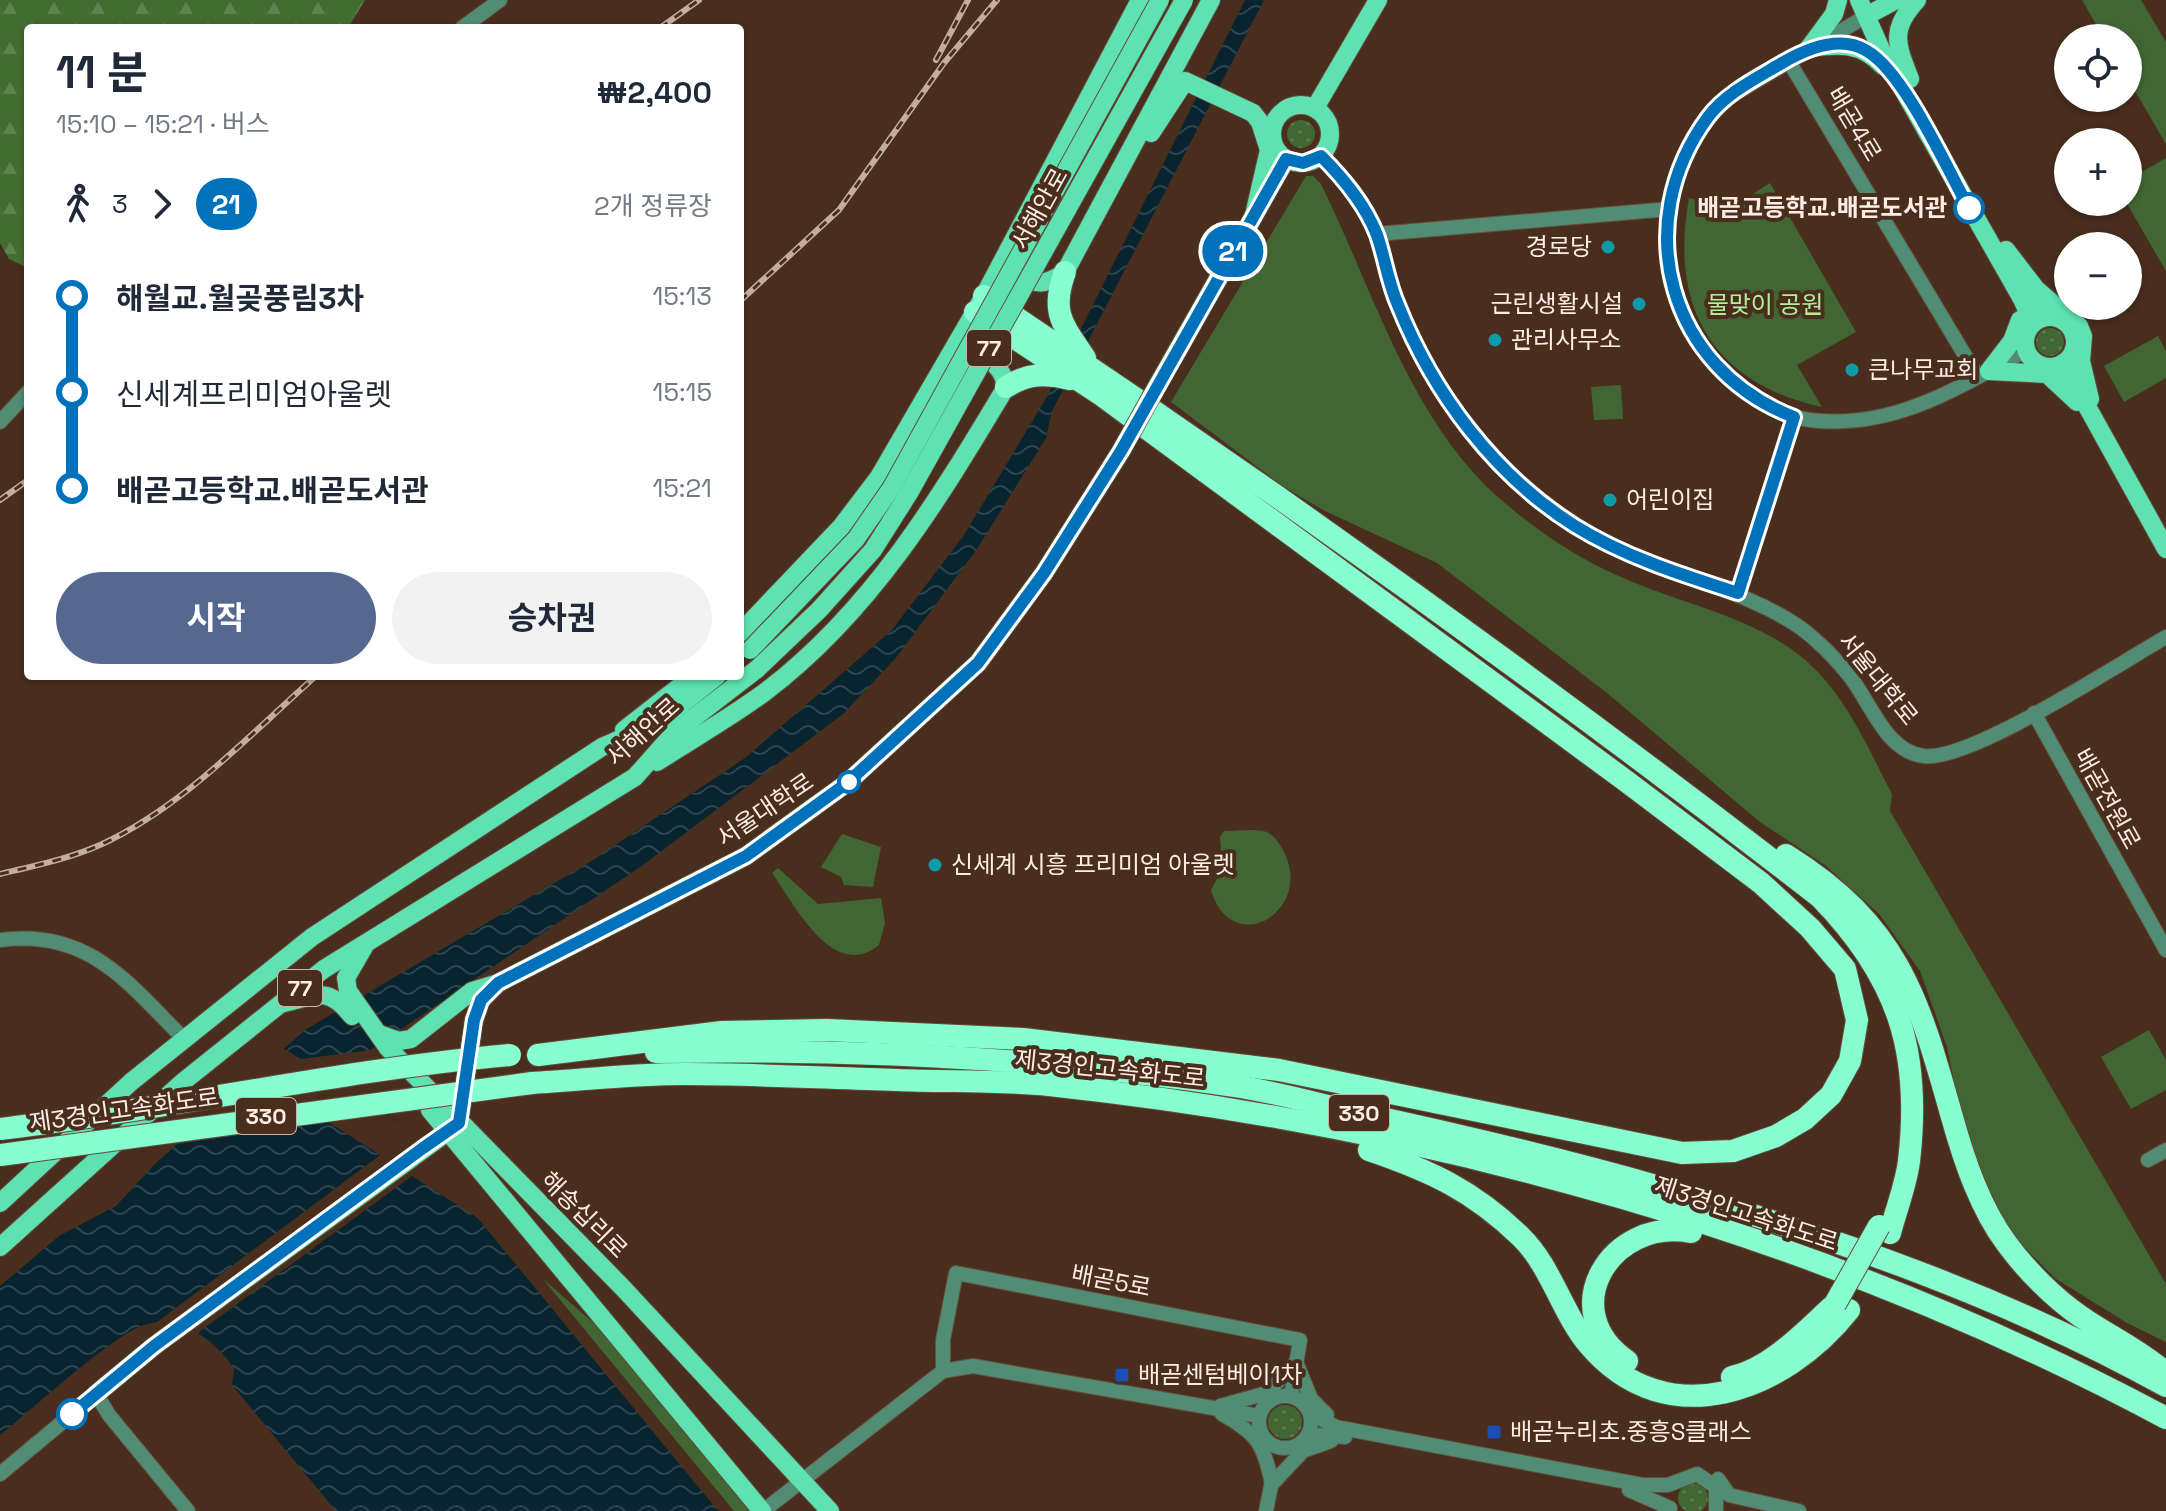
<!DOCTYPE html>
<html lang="ko">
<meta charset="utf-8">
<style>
:root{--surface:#fff;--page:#f2f2f3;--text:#1f2937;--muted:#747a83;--accent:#556890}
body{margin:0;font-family:"Space Grotesk","Noto Sans KR",sans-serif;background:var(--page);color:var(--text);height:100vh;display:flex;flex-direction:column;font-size:30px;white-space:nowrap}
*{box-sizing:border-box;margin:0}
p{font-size:26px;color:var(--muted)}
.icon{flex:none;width:44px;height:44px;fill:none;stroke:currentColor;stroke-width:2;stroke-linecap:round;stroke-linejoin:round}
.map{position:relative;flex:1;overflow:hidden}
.sheet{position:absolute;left:24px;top:24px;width:720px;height:656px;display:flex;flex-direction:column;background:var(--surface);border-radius:8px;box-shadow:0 2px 6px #0004}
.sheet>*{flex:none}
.badge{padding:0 16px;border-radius:26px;font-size:28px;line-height:52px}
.fabs{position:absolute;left:2054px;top:24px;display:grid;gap:16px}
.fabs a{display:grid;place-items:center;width:88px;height:88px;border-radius:50%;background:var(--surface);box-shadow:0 2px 6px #0004;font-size:40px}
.map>.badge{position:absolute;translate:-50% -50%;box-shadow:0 0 0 4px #fff}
.legs{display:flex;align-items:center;gap:12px;height:88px;padding:0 32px;font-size:26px}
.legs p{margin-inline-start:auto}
.headline{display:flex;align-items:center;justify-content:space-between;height:136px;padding:0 32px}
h1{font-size:44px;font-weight:700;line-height:60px}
.cta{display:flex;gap:16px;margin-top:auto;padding:16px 32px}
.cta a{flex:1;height:92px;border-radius:48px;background:var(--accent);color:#fff;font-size:32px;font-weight:700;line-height:92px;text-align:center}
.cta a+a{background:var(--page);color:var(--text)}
ul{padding:0 32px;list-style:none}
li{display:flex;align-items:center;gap:28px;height:96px;font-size:30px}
li i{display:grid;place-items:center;width:12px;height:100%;margin:0 10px;background:currentColor}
li i::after{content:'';width:20px;height:20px;margin:-10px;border:6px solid;border-radius:50%;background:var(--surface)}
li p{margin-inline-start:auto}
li:first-child i{background:linear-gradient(#0000 50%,currentColor 0)}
li:last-child i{background:linear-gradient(currentColor 50%,#0000 0)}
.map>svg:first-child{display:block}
.grass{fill:url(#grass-dots)}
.forest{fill:url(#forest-firs)}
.park{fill:#416633}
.water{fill:url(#water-waves)}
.pier{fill:#492d1d}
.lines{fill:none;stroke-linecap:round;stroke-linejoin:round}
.minor-casing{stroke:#664c3d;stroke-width:16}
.major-casing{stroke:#664c3d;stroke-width:20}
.highway-casing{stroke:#664c3d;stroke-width:24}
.minor{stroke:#518c74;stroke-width:14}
.major{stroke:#5ee2b2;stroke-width:18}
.highway{stroke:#87fecf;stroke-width:22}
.rail-casing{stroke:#c3ada1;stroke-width:6}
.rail{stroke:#492d1d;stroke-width:3;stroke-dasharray:9;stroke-linecap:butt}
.major-bridge-casing{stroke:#664c3d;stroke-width:20;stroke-linecap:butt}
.highway-bridge-casing{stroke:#664c3d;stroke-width:24;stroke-linecap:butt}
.major-bridge{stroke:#5ee2b2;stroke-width:18}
.highway-bridge{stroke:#87fecf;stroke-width:22}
.line-1-casing{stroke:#fff;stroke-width:18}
.line-1{stroke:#0072bc;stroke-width:12}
.stop-1-dot{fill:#fff;stroke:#0072bc;stroke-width:4}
.culture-dot{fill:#0f9aa8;stroke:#492d1d;stroke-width:3}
.transit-dot{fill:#1a4fb4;stroke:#492d1d;stroke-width:3}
.labels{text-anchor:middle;stroke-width:8;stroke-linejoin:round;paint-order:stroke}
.shield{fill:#492d1d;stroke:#c8b3a7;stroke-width:2}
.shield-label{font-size:22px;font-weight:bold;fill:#ffece2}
.street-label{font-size:24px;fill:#ffece2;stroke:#492d1d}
.stop-label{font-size:24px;font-weight:bold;fill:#ffece2;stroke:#492d1d;text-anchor:end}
.poi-label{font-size:24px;fill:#ffece2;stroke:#492d1d;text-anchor:start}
.park-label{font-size:24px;fill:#b1ef99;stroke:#492d1d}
</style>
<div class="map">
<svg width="2166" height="1511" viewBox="0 0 2166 1511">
<defs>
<pattern id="grass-dots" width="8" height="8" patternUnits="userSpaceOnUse" patternTransform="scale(2)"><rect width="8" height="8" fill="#416633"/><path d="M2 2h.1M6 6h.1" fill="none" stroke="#5e7c50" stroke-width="1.8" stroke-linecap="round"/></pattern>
<pattern id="forest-firs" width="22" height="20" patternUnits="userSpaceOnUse" patternTransform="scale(2)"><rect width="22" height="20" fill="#426d31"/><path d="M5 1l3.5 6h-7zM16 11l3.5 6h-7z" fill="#5e824f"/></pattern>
<pattern id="water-waves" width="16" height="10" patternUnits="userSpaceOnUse" patternTransform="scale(2)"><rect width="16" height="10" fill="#07242f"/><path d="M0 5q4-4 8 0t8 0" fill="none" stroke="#2c444d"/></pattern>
</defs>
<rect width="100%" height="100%" fill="#492d1d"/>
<g class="grass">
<circle cx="1301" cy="134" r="14"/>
<circle cx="2050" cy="342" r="14"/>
<circle cx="1285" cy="1422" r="17"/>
<circle cx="1693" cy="1498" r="15"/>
</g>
<path class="forest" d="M0 0H365L348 28H28V268L9 259 0 243Z"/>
<g class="park">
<path d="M2082 0H2141L2166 42V144L2128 79V38H2104Z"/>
<path d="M2166 158V271L2126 202 2128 180Z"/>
<path d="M1306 176H1313L1321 184C1372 287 1410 420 1499 498 1536 530 1576 558 1621 577 1685 606 1765 618 1816 670 1850 705 1870 752 1892 794L1890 811 2166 1284V1342L2127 1323 2056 1279 2017 1240 1988 1200 1962 1122 1947 1047 1920 971 1879 914 1825 865 1760 822 1607 693 1437 563 1323 510 1284 487 1171 402Z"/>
<path d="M1770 183 1856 332 1797 365 1822 407C1712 383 1669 307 1689 198L1729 209Z"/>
<path d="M2158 336 2166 351V378L2124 402 2104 366Z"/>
<path d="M1621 385 1623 419 1594 420 1591 387Z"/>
<path d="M1224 831C1236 831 1255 828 1267 832 1274 835 1280 844 1283 850 1316 910 1232 961 1211 890L1222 869 1220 837Z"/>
<path d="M842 834 881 847 873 887 844 885 841 877 821 867Z"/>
<path d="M778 868 818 904 881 898 885 923 879 945C833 983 793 902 772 873Z"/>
<path d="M2149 1030 2166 1060V1090L2131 1109 2101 1057Z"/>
<path d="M543 1279 604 1332 753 1511H734Z"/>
</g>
<path class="water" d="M1245 0H1264L1052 411 1046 438 977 549 895 659 843 714 643 865 351 1063 391 1117 402 1124 405 1135 397 1150V1168L435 1166 718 1511H336L232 1385 234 1369C217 1341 182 1316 147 1324 115 1332 31 1411 0 1435V1286L59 1236 116 1206 156 1163 305 1030 590 862 745 758 892 630 964 535 1048 395Z"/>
<path class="pier" d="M281 1047 301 1059 378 1049 356 1064 392 1113 386 1114 408 1128 409 1146 398 1155 400 1166 433 1160 487 1224 412 1176 195 1335 177 1328H149L380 1155 328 1122 172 1145Z"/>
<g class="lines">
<g class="minor-casing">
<g id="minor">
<path d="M1868 15 1729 97C1640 177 1649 326 1749 393 1768 405 1787 417 1810 420 1892 430 1957 389 2026 350"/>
<path d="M462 28 500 0"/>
<path d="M1788 60 1978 377"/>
<path d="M1321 156C1344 179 1365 204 1376 234 1385 257 1388 281 1397 304 1410 338 1430 375 1452 405 1502 476 1565 528 1646 561 1699 583 1753 595 1801 628 1818 641 1835 658 1848 674 1870 700 1885 752 1924 756 1970 762 2120 663 2166 637"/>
<path d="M1377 234 1669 209"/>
<path d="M0 422 28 392"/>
<path d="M1738 593 1794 417"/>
<path d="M2034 713 2166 950"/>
<path d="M0 940C89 928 129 984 185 1040"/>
<path d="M2148 1160 2166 1150"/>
<path d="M943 1371V1340L956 1273 1300 1340 1291 1396"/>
<circle cx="1285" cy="1422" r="26"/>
<path d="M1220 1406 1267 1393 1296 1362 1311 1399 1327 1415"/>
<path d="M1310 1413 1336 1427 1643 1485H1668L1697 1474 1716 1487V1511"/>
<path d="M1222 1414C1258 1434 1264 1445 1272 1484"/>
<path d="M1306 1438 1320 1435 1345 1437"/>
<path d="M0 1474 96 1394 109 1415 188 1511"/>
<path d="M1718 1479 1729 1495 1799 1511"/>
<path d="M1272 1484 1303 1451 1331 1441"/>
<path d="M1629 1490 1670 1508"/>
<path d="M763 1511 943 1371 973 1366 1259 1416"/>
<path d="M1266 1511 1273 1476"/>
</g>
</g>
<g class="major-casing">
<g id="major">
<path d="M1859 0 1884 56 2022 299 2029 315V326"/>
<path d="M1868 15 1896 0"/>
<path d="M1809 48C1839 44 1861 42 1883 66"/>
<path d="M1809 48 1834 14 1838 0"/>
<path d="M1910 79C1897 45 1889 30 1917 0"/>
<circle cx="1301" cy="134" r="29"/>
<path d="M1315 108 1378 0"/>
<path d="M1151 133 1185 81 1253 113 1260 122 1269 150 1254 215"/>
<path d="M2006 250 2036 289 2079 326 2083 336 2081 361 2090 399"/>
<path d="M1016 269C1034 287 1045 286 1065 272L1211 0"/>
<path d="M2026 287 2035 301 2052 316"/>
<circle cx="2050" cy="342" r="25"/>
<path d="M2063 363 2166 549"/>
<path d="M1989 371 2012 341 2020 320"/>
<path d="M1989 371 2047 374 2077 402"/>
<path d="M1155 390 1286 159"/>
<path d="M740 633 841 527 879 477 984 296 1140 0"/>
<path d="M624 730 693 676"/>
<path d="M657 762C693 739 731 717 765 692 871 612 939 499 1006 387 1003 362 976 347 951 357"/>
<path d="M364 947 346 978 348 991 388 1048 623 1288 830 1511"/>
<path d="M284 1003C318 995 328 986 352 1016"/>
<path d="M379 1034 399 1041 411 1039 472 991 495 984"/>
<path d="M430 1110 762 1511"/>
<path d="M459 1123 474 1020 481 1000 498 983 746 856 847 783 978 663 1044 573 1121 451"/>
<path d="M0 1203 131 1082 312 937 602 747 661 721 717 676"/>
<path d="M0 1247 184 1081 324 969 635 777 674 733 757 669"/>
<path d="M96 1394 154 1346 457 1125"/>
</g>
</g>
<g class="highway-casing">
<g id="highway">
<path d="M1065 272C1050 313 1063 325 1085 358"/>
<path d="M984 296C1269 486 1549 687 1820 897 1897 976 1922 1050 1909 1161 1906 1185 1896 1210 1890 1233"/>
<path d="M1006 387C1028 373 1045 373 1070 379"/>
<path d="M1786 855C1898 925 1918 996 1952 1117 1964 1160 1980 1208 2007 1244 2026 1270 2054 1298 2080 1316 2110 1337 2137 1348 2166 1373"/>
<path d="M656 1052C850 1049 1043 1057 1235 1086 1276 1092 1317 1104 1358 1113 1460 1135 1562 1159 1663 1188 1836 1238 2008 1298 2166 1386"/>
<path d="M538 1055 722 1032 827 1030 1023 1039 1279 1070 1682 1153 1733 1151 1776 1136 1805 1119 1831 1095 1850 1061 1857 1020 1845 969 1810 928 1761 883 1626 781 1100 394 975 312"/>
<path d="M532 1083C582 1080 634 1074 684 1074 755 1074 826 1078 897 1080 947 1082 999 1080 1049 1085 1434 1126 1824 1235 2166 1418"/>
<path d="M1369 1150C1431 1171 1474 1191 1521 1237 1551 1266 1562 1313 1589 1345 1667 1437 1785 1391 1849 1310"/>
<path d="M1627 1361C1554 1311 1610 1217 1691 1232"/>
<path d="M1732 1377C1771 1369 1807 1329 1835 1304"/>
</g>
</g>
<use href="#minor" class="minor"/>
<use href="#major" class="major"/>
<use href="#highway" class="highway"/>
<g class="rail-casing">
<g id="rail">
<path d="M660 28 699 0"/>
<path d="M936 60 968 0"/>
<path d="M740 301 839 210 944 63 997 0"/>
<path d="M0 500 28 480"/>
<path d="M0 874C34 866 68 859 100 845 183 807 248 736 316 676"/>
</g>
</g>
<use href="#rail" class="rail"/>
<g class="major-bridge-casing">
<g id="major-bridge">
<path d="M1121 451 1155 390"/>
<path d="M750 650 856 539 892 487 1160 0"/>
<path d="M757 669 819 610 873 550 909 493 1184 0"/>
</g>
</g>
<g class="highway-bridge-casing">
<g id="highway-bridge">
<path d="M0 1129C171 1109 339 1070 510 1055"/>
<path d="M0 1155 532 1083"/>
<path d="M1835 1304 1879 1226"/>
</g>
</g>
<use href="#major-bridge" class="major-bridge"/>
<use href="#highway-bridge" class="highway-bridge"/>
</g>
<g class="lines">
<g class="line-1-casing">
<path id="line-1" d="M72 1414 154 1346 423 1148 459 1123 474 1020 481 1000 498 983 746 856 847 783 978 663 1044 573 1121 451 1286 159 1303 163 1321 156C1344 179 1365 204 1377 235 1385 258 1388 283 1398 305 1433 393 1494 475 1575 526 1625 557 1682 575 1738 593L1794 417C1668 369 1629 224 1708 117 1726 93 1757 78 1782 63 1806 49 1840 34 1867 51 1904 72 1947 169 1969 208"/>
</g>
<use href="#line-1" class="line-1"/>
</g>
<g class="stop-1-dot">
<circle cx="1969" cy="208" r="14"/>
<circle cx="849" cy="782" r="10"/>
<circle cx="72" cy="1414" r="14"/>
</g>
<g class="culture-dot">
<circle cx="1608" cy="247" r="8"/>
<circle cx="1639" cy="304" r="8"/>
<circle cx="1495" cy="340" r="8"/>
<circle cx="1852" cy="370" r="8"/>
<circle cx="1610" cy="500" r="8"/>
<circle cx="935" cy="865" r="8"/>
</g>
<g class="transit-dot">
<rect x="1114" y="1367" width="16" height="16" rx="4"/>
<rect x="1486" y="1424" width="16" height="16" rx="4"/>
</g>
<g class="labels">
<g class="shield">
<rect x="967" y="330" width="44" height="36" rx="6"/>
<rect x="278" y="970" width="44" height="36" rx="6"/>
<rect x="1329" y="1095" width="60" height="36" rx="6"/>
<rect x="236" y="1098" width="60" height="36" rx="6"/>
</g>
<g class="shield-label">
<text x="989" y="356">77</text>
<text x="300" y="996">77</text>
<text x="1359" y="1121">330</text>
<text x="266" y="1124">330</text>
</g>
<g class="street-label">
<text transform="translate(1854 124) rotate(59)" y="8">배곧4로</text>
<text transform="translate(1040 209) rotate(-61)" y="8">서해안로</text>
<text transform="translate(1878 679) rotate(51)" y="8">서울대학로</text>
<text transform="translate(643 732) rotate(-42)" y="8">서해안로</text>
<text transform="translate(2107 799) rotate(61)" y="8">배곧전원로</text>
<text transform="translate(765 810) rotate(-34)" y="8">서울대학로</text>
<text transform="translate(1110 1069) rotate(6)" y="8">제3경인고속화도로</text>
<text transform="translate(124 1110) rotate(-8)" y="8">제3경인고속화도로</text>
<text transform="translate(1746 1214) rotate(18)" y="8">제3경인고속화도로</text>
<text transform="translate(584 1215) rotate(45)" y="8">해송십리로</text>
<text transform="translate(1111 1281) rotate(11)" y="8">배곧5로</text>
</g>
<g class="stop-label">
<text x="1947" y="216">배곧고등학교.배곧도서관</text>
</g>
<g class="poi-label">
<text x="1592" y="255" text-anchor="end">경로당</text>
<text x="1623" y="312" text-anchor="end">근린생활시설</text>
<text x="1511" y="348">관리사무소</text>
<text x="1868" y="378">큰나무교회</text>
<text x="1626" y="508">어린이집</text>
<text x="951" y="873">신세계 시흥 프리미엄 아울렛</text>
<text x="1138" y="1383">배곧센텀베이1차</text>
<text x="1510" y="1440">배곧누리초.중흥S클래스</text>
</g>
<g class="park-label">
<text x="1765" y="313">물맞이 공원</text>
</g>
</g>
</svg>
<div class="fabs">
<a><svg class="icon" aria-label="locate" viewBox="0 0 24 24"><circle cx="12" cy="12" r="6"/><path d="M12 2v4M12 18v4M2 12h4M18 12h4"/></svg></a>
<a>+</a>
<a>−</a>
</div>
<b class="badge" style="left:1233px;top:251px;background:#0072bc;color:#fff">21</b>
<section class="sheet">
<div class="headline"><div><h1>11 분</h1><p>15:10 – 15:21 · 버스</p></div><b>₩2,400</b></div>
<div class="legs"><svg class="icon" aria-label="walk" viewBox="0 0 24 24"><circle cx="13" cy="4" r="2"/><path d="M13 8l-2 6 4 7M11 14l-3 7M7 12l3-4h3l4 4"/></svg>3<svg class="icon" aria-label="forward" viewBox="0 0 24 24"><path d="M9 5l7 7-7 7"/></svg><b class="badge" style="background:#0072bc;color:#fff">21</b><p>2개 정류장</p></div>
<ul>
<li><i style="color:#0072bc"></i><b>해월교.월곶풍림3차</b><p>15:13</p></li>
<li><i style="color:#0072bc"></i><span>신세계프리미엄아울렛</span><p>15:15</p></li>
<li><i style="color:#0072bc"></i><b>배곧고등학교.배곧도서관</b><p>15:21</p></li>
</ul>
<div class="cta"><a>시작</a><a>승차권</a></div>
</section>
</div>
